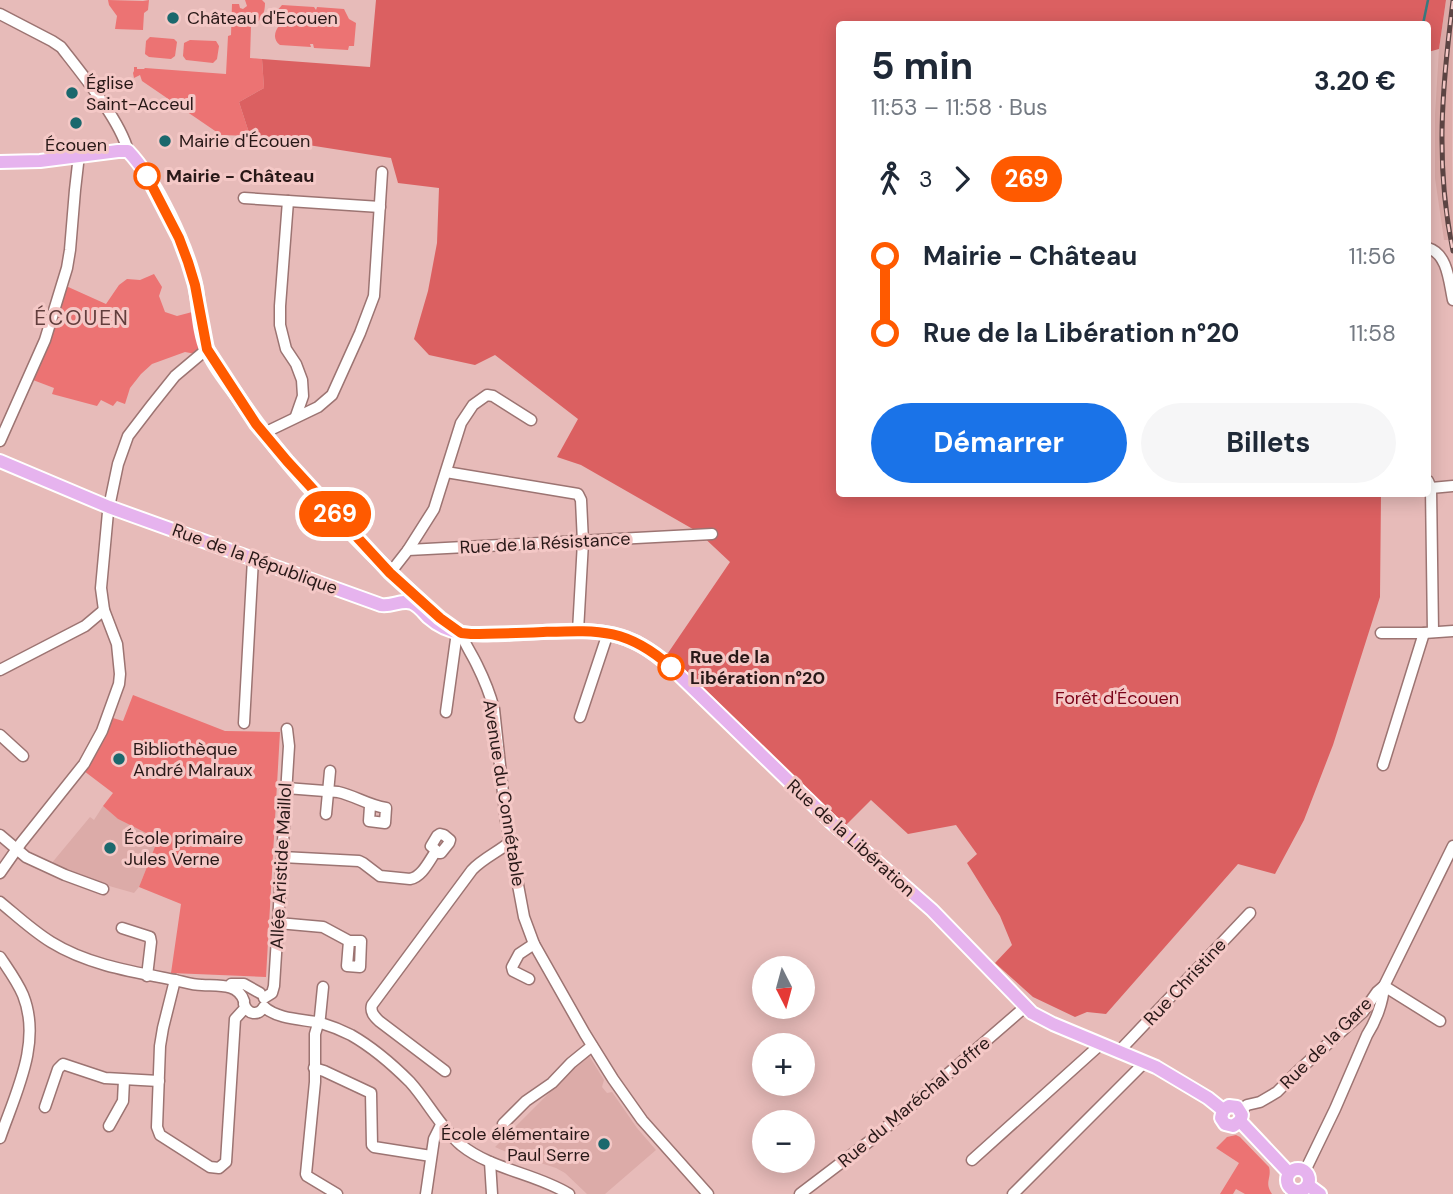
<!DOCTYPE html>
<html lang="fr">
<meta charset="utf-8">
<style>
:root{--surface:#fff;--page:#f6f6f7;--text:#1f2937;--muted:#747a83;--accent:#1a73e8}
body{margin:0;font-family:"DM Sans",sans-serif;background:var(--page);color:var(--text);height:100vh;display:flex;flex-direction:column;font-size:26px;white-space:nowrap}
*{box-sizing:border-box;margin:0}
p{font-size:23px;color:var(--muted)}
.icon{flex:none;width:38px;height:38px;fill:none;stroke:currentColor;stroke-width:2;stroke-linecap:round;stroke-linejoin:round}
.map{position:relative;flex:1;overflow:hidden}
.sheet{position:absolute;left:836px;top:21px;width:595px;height:476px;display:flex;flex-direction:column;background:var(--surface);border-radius:7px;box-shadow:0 4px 18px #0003}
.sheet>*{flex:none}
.badge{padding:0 14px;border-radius:23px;font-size:24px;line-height:46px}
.needle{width:46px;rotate:174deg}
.fabs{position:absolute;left:752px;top:956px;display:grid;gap:14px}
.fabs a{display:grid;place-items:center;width:63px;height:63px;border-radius:50%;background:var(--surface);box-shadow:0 4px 18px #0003;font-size:35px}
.map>.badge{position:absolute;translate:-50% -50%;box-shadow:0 0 0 4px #fff}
.legs{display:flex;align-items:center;gap:10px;height:77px;padding:0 35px;font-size:23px}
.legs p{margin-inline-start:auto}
.summary{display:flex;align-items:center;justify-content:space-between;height:119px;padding:0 35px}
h1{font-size:38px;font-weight:700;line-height:52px}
.primary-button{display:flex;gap:14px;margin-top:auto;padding:14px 35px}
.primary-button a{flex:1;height:80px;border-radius:42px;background:var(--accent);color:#fff;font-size:28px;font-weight:700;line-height:80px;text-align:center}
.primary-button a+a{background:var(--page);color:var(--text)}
ul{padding:0 35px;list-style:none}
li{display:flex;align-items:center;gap:24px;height:77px;font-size:26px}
li i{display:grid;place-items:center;width:10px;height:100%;margin:0 9px;background:currentColor}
li i::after{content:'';width:18px;height:18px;margin:-9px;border:5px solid;border-radius:50%;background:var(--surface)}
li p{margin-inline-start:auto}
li:first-child i{background:linear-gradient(#0000 50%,currentColor 0)}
li:last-child i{background:linear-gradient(currentColor 50%,#0000 0)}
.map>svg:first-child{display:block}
.built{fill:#dcaba8}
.green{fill:#ec7373}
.forest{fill:#db6061}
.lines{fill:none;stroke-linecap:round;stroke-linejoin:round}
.stream{stroke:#387a7f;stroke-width:2.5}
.minor-casing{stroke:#9c7472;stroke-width:13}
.major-casing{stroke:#fff;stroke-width:16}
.minor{stroke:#fff;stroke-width:10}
.major{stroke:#e6b3ee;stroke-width:12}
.rail-casing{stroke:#5d4544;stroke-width:5}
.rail{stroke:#f4c8c6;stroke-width:2.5;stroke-dasharray:8;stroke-linecap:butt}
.line-1-casing{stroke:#fff;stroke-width:16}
.line-1{stroke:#ff5a00;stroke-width:10}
.poi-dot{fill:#1b686d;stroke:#f4c8c6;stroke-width:2.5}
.stop-1-dot{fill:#fff;stroke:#ff5a00;stroke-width:3.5}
.labels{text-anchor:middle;stroke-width:6;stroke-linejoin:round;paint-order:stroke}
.poi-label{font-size:18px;fill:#281817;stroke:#f4c8c6;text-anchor:start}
.stop-label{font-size:18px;font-weight:bold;fill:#281817;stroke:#f4c8c6;text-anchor:start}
.street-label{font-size:18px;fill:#281817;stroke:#f4c8c6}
.park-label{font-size:18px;fill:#7b0218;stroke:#f4c8c6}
.quarter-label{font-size:21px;letter-spacing:2px;fill:#623e3d;stroke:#f4c8c6}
</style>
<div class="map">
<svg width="1453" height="1194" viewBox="0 0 1453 1194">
<rect width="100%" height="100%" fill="#e7bbb9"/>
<g class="built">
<path d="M1446 0H1453L1452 155 1453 240H1444L1435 178V115L1439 49Z"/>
<path d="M103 806 118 819 158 839 139 887 134 893 95 882 51 864 90 817 94 820Z"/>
<path d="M588 1054 604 1080 602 1087 607 1093 612 1092 637 1128 656 1150 605 1194H587L565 1173 556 1168 504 1151 495 1147Z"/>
</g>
<g class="green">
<path d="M108 0 143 1 149 0 148 10 144 13 143 30 115 29 117 16 109 5Z"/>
<path d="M245 0H262L265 3C265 14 261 22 251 26L250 58 262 59 264 88 239 102 250 136 221 135 142 81 140 75 134 78 133 73 134 71V67H137V69H144L145 68 226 74 228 36 231 35 232 4H239L240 8 243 9 247 6Z"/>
<path d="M282 5 314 7 316 10 317 7 344 9 349 19 356 23 354 46H349L348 50 314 48 313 44H310L311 47 280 45C273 40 274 32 279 26L276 12Z"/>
<path d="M150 37 174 39 177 42 175 56 171 59 149 57 145 54 146 41Z"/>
<path d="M190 40 216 41 219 46 217 59 213 63 186 60 183 56 184 43Z"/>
<path d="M154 274 162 287 159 296 165 312 177 316 196 311 205 341 201 355 185 352 152 364 141 374 130 388 125 404 117 401 113 406 101 400 97 406 52 394 54 388 33 380 47 349 66 286 106 304 119 285 127 279 140 280Z"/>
<path d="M133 695 225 731 280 732 266 977 171 973 181 904 139 887 158 839 118 819 103 806 113 793 84 771 113 718 123 721Z"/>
<path d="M1236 1135 1240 1137 1269 1167C1272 1178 1264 1182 1272 1194H1245L1236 1189 1233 1194H1220L1239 1163 1216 1148 1227 1137Z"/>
</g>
<path class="forest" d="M376 0H1446L1439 49 1428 52V24H840V494H1381L1380 597 1333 745 1304 820 1275 874 1238 864 1106 1014 1087 1012 1075 1017 1033 997 995 963 1012 945 1000 916 967 863 977 854 956 825 908 834 871 800 844 827 668 653 730 562 698 532 581 465 557 457 578 419 495 355 475 365 429 355 414 339 428 291 437 243 439 188 398 183 391 158 250 136 239 102 264 88 262 59 370 67Z"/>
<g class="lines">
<path class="stream" d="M1423 24 1428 0"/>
<g class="minor-casing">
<g id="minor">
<path d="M0 14 52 41 61 47C82 74 120 120 128 151"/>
<path d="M244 198 380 207"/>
<path d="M288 201 280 306V325L286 349 296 364 302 380 303 396 296 416"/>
<path d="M1428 248C1448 254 1449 282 1453 300"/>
<path d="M264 433 318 407 332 395 360 333 374 296 382 172"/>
<path d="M0 441 45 340 67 268 70 250 75 190 79 155"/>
<path d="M446 472 578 494 581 500 583 542 578 631"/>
<path d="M1428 481 1431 488 1433 632"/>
<path d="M1431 488 1453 486"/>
<path d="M408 550 434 509 461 423 473 405 487 395 493 396 531 420"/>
<path d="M390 573 408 550 712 534"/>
<path d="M461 633C465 645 472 654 477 665 484 679 490 694 494 709L506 821 524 917 534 944 585 1034 613 1079 642 1120 708 1194"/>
<path d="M1381 633H1424L1453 631"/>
<path d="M0 670 85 626 104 610"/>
<path d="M446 712 457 632"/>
<path d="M580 717 608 633"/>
<path d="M244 723 253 559"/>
<path d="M0 735 23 756"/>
<path d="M1383 765 1424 633"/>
<path d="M286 788 338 792C356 796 367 805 386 808L385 823 369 821 370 806"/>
<path d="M326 814 330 771"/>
<path d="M440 834 444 835 450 840 449 843 441 853H439L431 846 437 836Z"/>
<path d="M0 835 26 857 65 875 103 889"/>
<path d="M282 857 359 861 363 863 380 876 410 879C422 877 429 861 436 851"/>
<path d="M0 873 21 843 84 764 102 731 119 684 120 674 117 644 104 610 101 588 108 512 118 464 128 436 151 406 175 376 207 349"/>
<path d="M0 902C17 916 33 931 51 942 88 965 134 972 175 980 184 982 193 985 202 985 218 986 238 983 244 1001"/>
<path d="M278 923 323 927 349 941H361L360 967 347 966 349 941"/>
<path d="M122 928 150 937 151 942 147 976"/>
<path d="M0 957C8 969 17 981 23 995 42 1042 16 1092 0 1138"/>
<path d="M529 979 513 971 512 967 519 954 534 944"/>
<path d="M175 980 163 1028 160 1046 157 1127 160 1135 210 1167 219 1168 226 1162 235 1019 245 1008"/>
<path d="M231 984H244L260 993"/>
<path d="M1384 986 1440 1021"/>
<path d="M323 987 320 1017 315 1034V1082L306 1174 307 1176 337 1194"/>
<path d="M264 998 272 993 274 986 289 746 287 729"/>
<path d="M244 1004C248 1015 258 1016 264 1007"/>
<path d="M264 1007C279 1020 303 1019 321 1023 331 1026 341 1030 351 1035 372 1047 393 1065 410 1082 428 1102 440 1127 461 1145 492 1170 535 1173 569 1194"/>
<path d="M1121 1052 1124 1046 1250 913"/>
<path d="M314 1068 324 1071 371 1093 372 1145 374 1147 431 1156"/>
<path d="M445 1071 379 1021C374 1016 370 1012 372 1005L472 870C482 859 498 852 510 842"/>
<path d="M45 1107 58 1069 63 1064 105 1078 159 1081"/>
<path d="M1241 1111 1247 1105 1260 1102 1277 1092 1299 1070 1363 1012 1377 992 1384 986 1453 846"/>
<path d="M503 1124 526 1101 552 1083 571 1063 592 1046"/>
<path d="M109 1126 123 1101 124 1080"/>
<path d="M972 1160 1101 1044"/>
<path d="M490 1162 492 1194"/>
<path d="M1305 1171 1335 1109 1367 1035C1376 1021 1383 1002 1384 986"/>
<path d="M426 1194 434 1139 441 1125"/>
<path d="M800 1194 875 1137 1025 1007"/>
<path d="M1013 1194 1145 1062"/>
<path d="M1291 1194 1294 1190"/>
</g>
</g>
<g class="major-casing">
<g id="major">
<path d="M0 162 40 161 118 151H128C155 179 188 249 196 288 199 307 200 334 208 351 215 367 227 381 237 395 288 471 358 543 425 605"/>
<path d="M0 461 109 507 381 605C392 607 402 599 412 603 419 606 424 613 428 617 438 626 449 631 462 633 476 636 491 634 505 634 548 633 597 623 637 643 652 651 664 661 676 672L831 822 932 910 1032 1013 1053 1024 1156 1067 1208 1098 1223 1110"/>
<path d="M1223 1110 1221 1118 1225 1124 1233 1126 1240 1121"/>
<path d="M1223 1110 1229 1106 1237 1107 1242 1115 1240 1121"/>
<path d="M1240 1121 1289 1173"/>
<circle cx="1298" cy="1180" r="11"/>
<path d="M1308 1185 1320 1194"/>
</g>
</g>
<use href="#minor" class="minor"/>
<use href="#major" class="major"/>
<g class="rail-casing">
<path id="rail" d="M1453 1C1442 87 1435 165 1453 251"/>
</g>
<use href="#rail" class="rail"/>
</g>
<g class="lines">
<g class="line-1-casing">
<path id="line-1" d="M147 176 179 238 188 262 195 285 207 349 256 424 287 461 390 573 440 618 461 633 471 634C495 634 519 633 543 632 599 630 627 628 671 667"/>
</g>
<use href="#line-1" class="line-1"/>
</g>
<g class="poi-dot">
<circle cx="173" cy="18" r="7"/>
<circle cx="72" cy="93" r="7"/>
<circle cx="76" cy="123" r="7"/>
<circle cx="165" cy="141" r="7"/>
<circle cx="119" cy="759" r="7"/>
<circle cx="110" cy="848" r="7"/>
<circle cx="604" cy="1144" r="7"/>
</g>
<g class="stop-1-dot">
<circle cx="147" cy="176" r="12"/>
<circle cx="671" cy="667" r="12"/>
</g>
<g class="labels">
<g class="poi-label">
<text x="187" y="24">Château d'Ecouen</text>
<text x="86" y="89">Église<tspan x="86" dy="21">Saint-Acceul</tspan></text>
<text x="179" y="147">Mairie d'Écouen</text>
<text x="76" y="151" text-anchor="middle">Écouen</text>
<text x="133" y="755">Bibliothèque<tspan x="133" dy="21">André Malraux</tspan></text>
<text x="124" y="844">École primaire<tspan x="124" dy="21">Jules Verne</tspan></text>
<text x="590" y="1140" text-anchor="end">École élémentaire<tspan x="590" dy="21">Paul Serre</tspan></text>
</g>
<g class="stop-label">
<text x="166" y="182">Mairie - Château</text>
<text x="690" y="663">Rue de la<tspan x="690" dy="21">Libération n°20</tspan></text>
</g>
<g class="street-label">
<text transform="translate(545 543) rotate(-3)" y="6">Rue de la Résistance</text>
<text transform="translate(255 559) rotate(20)" y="6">Rue de la République</text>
<text transform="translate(504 793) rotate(81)" y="6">Avenue du Connétable</text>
<text transform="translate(851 838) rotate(42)" y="6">Rue de la Libération</text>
<text transform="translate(281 866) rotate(-87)" y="6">Allée Aristide Maillol</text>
<text transform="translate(1185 982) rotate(-47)" y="6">Rue Christine</text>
<text transform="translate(1326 1043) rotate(-45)" y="6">Rue de la Gare</text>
<text transform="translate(914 1102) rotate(-40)" y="6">Rue du Maréchal Joffre</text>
</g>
<g class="park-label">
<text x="1117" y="704">Forêt d'Écouen</text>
</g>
<g class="quarter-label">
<text x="82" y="325">ÉCOUEN</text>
</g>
</g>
</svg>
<div class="fabs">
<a><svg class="needle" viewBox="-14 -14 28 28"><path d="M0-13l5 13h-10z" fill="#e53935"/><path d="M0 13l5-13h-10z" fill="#747a83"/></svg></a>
<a>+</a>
<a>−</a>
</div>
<b class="badge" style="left:335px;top:514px;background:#ff5a00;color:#fff">269</b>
<section class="sheet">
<div class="summary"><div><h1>5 min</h1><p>11:53 – 11:58 · Bus</p></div><b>3.20 €</b></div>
<div class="legs"><svg class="icon" aria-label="walk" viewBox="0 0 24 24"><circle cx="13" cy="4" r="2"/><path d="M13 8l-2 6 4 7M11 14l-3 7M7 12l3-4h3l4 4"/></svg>3<svg class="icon" aria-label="forward" viewBox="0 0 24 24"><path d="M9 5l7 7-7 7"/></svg><b class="badge" style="background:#ff5a00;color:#fff">269</b></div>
<ul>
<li><i style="color:#ff5a00"></i><b>Mairie - Château</b><p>11:56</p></li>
<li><i style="color:#ff5a00"></i><b>Rue de la Libération n°20</b><p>11:58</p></li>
</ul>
<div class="primary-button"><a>Démarrer</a><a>Billets</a></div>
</section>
</div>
